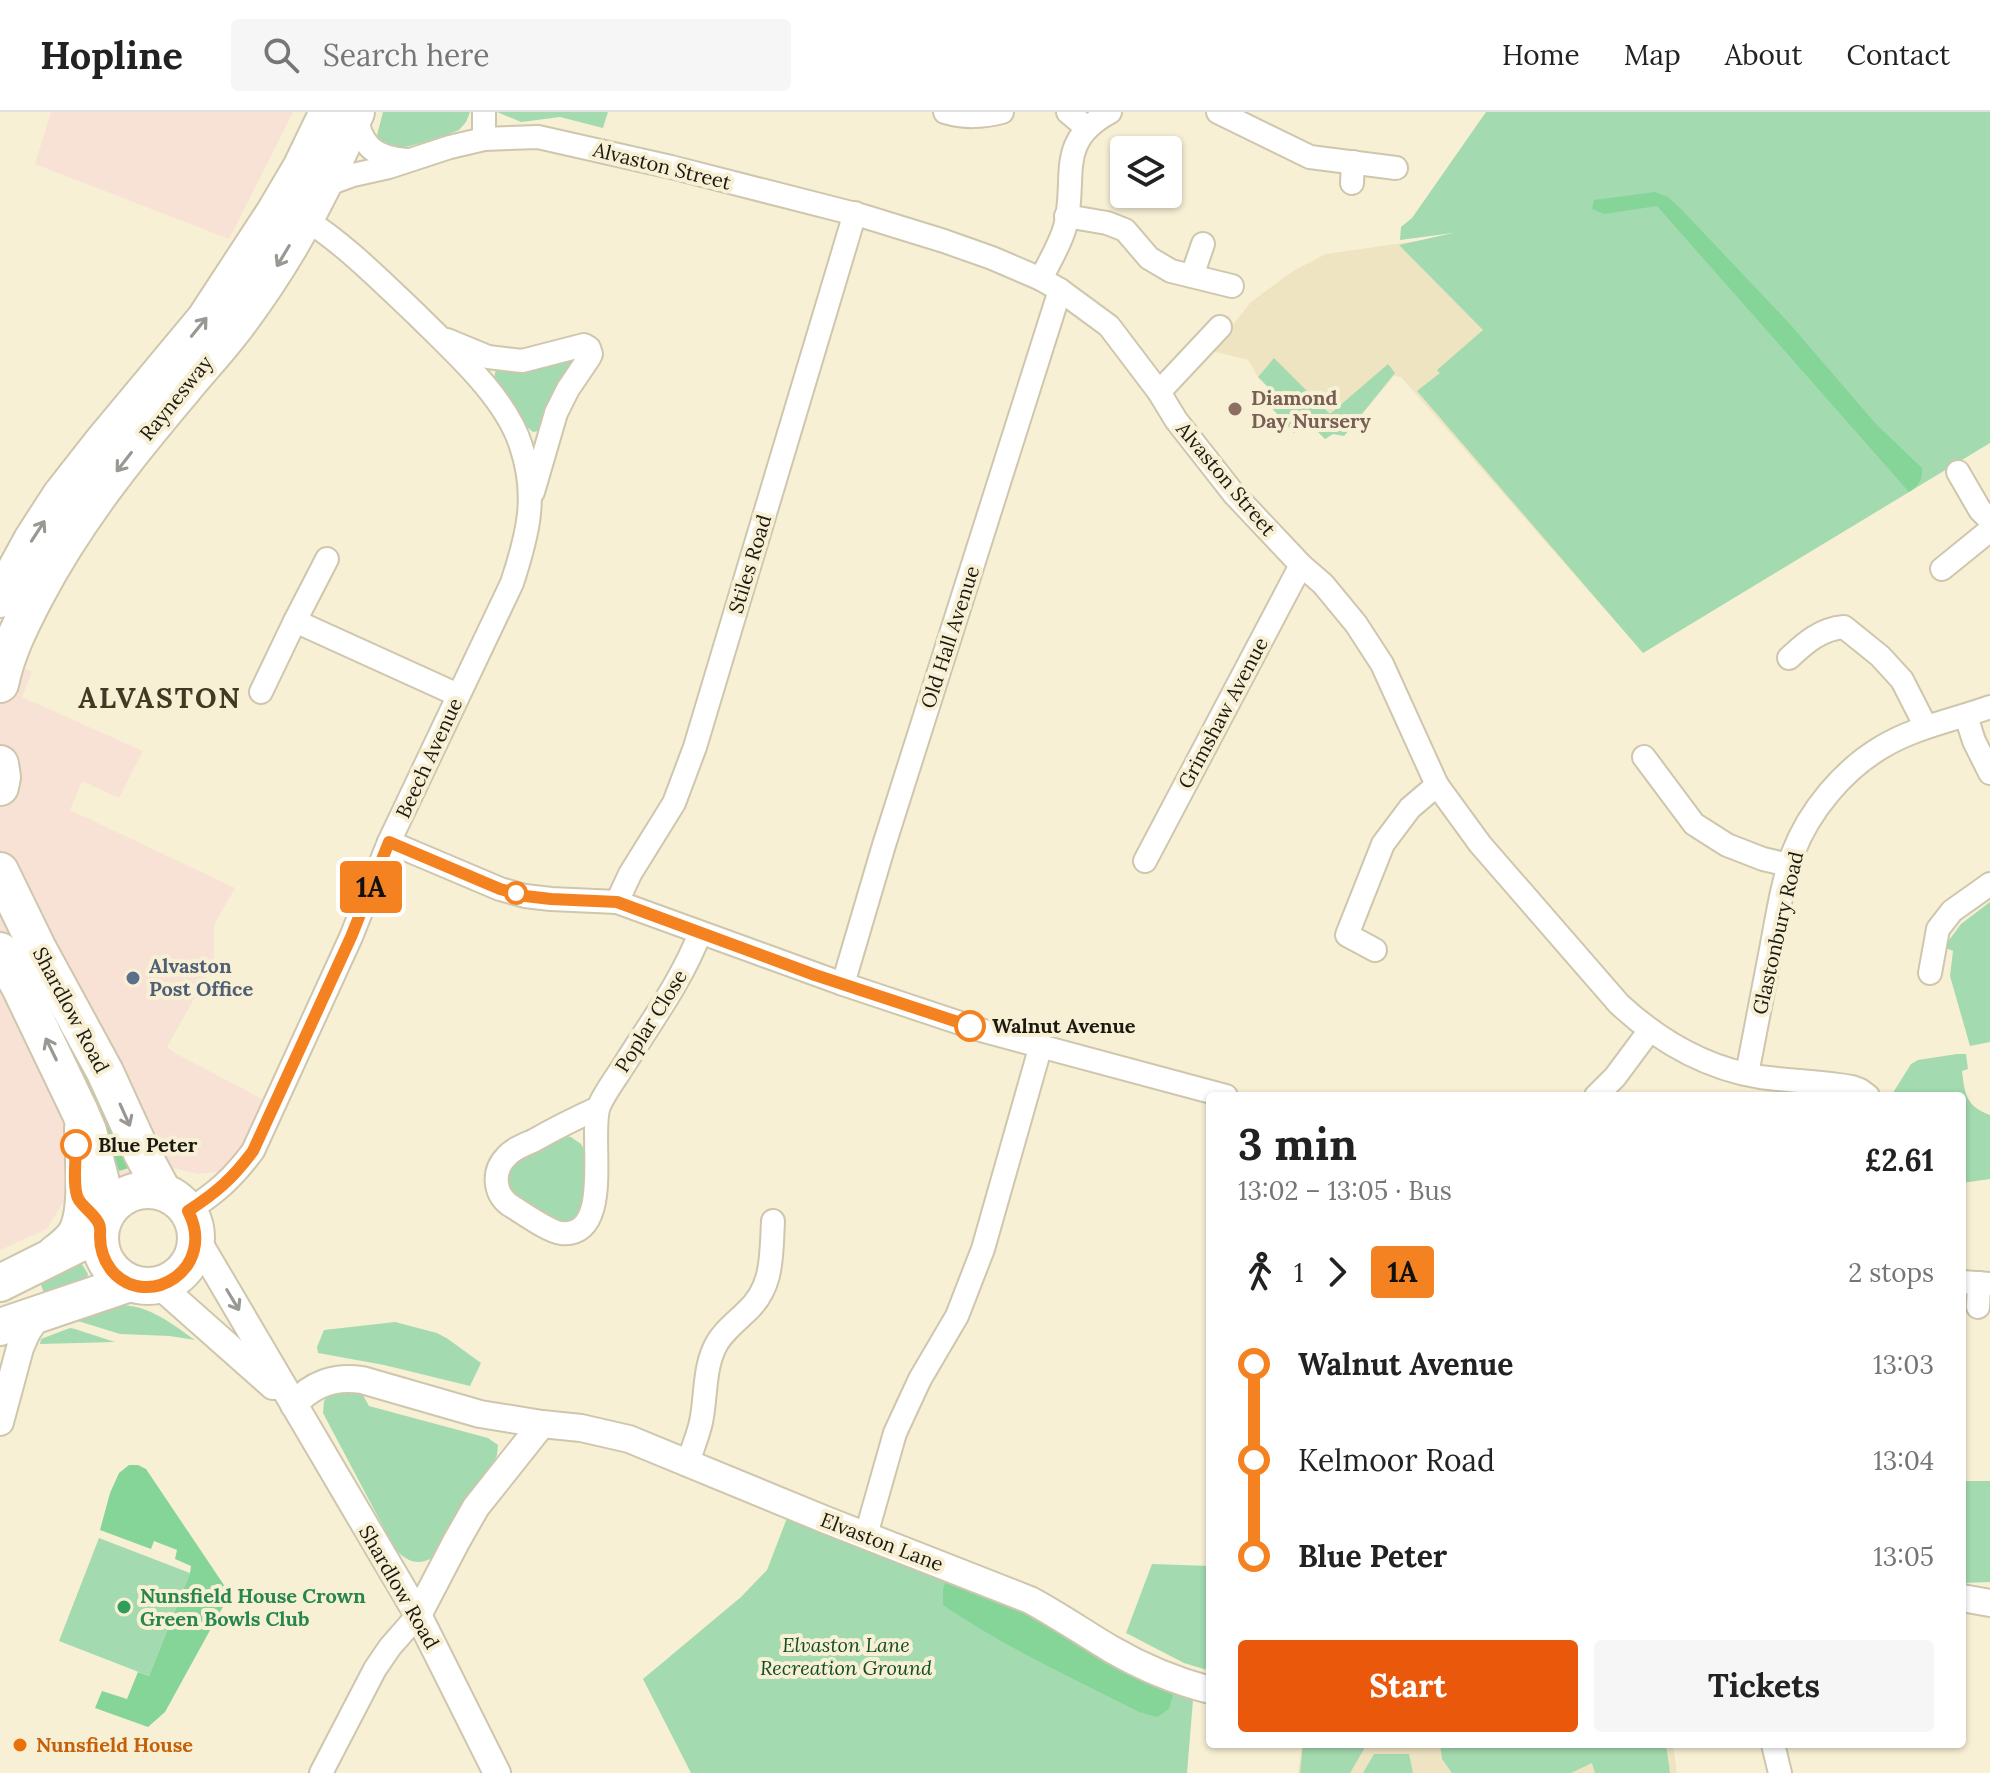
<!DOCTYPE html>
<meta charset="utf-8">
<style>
:root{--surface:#fff;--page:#f6f6f6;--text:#222;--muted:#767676;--line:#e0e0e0;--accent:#ea580c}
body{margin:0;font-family:Lora,serif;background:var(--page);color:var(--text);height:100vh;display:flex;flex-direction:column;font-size:30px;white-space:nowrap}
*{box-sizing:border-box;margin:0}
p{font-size:26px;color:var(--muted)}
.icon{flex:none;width:44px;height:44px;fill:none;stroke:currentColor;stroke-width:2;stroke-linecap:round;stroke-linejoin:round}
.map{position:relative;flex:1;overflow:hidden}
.details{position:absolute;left:1206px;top:980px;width:760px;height:656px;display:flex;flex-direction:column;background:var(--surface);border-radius:8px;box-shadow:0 2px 6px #0004}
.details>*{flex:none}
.badge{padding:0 16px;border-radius:6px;font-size:28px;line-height:52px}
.controls{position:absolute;left:1110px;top:24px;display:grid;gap:16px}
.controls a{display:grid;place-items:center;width:72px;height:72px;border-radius:8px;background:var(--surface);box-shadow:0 2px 6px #0004;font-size:40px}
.map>.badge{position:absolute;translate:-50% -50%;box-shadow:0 0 0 4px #fff}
.legs{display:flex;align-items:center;gap:12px;height:88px;padding:0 32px;font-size:26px}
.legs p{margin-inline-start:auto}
.overview{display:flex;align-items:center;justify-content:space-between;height:136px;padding:0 32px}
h1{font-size:44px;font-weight:700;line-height:60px}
.cta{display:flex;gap:16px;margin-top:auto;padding:16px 32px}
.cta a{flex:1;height:92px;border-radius:8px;background:var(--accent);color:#fff;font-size:32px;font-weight:700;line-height:92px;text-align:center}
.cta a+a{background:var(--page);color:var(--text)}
ul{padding:0 32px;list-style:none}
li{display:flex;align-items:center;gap:28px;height:96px;font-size:30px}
li i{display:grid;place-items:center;width:12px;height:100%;margin:0 10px;background:currentColor}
li i::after{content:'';width:20px;height:20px;margin:-10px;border:6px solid;border-radius:50%;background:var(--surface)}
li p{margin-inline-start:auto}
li:first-child i{background:linear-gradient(#0000 50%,currentColor 0)}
li:last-child i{background:linear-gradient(currentColor 50%,#0000 0)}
header{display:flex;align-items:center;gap:48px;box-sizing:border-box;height:112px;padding:0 40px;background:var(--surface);border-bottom:2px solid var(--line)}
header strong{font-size:38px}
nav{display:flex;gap:44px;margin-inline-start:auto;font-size:28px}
.search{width:560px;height:72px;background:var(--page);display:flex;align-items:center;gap:20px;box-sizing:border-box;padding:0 28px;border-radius:8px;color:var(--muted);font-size:30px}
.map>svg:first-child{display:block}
.commercial{fill:#f8e1d5}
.built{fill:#eee4c2}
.green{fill:#a4dab0}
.forest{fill:#85d599}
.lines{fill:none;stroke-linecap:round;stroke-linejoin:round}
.minor-casing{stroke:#cec6ad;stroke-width:26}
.tertiary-casing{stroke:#cec6ad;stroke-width:30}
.trunk-casing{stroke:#cec6ad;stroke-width:40}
.minor{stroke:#fff;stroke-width:22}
.tertiary{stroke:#fff;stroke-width:26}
.trunk{stroke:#fff;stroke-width:36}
.oneway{stroke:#999893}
.line-1-casing{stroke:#fff;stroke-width:18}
.line-1{stroke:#f58220;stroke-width:12}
.education-dot{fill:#8d6e63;stroke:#f8f0d5;stroke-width:3}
.stop-1-dot{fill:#fff;stroke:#f58220;stroke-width:4}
.service-dot{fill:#5c6f8a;stroke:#f8f0d5;stroke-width:3}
.leisure-dot{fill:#2e9e5b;stroke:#f8f0d5;stroke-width:3}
.food-dot{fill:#e8710a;stroke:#f8f0d5;stroke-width:3}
.labels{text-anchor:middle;stroke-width:8;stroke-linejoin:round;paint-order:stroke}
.street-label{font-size:20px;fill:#1c1a10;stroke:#f8f0d5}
.education-label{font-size:20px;font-weight:bold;fill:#785e54;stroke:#f8f0d5;text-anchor:start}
.service-label{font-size:20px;font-weight:bold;fill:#4e5e75;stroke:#f8f0d5;text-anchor:start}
.stop-label{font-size:20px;font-weight:bold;fill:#1c1a10;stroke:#f8f0d5;text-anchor:start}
.leisure-label{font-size:20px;font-weight:bold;fill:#27864d;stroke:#f8f0d5;text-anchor:start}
.park-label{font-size:20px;font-style:italic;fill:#124d27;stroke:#f8f0d5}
.food-label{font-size:20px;font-weight:bold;fill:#c56008;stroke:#f8f0d5;text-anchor:start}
.district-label{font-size:28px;font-weight:bold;letter-spacing:2px;fill:#403a24;stroke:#f8f0d5}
</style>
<header>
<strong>Hopline</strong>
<div class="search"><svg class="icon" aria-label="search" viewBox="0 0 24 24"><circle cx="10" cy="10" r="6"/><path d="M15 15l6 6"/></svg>Search here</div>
<nav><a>Home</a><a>Map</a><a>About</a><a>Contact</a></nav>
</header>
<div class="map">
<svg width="1990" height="1661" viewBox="0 0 1990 1661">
<rect width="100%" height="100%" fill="#f8f0d5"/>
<g class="commercial">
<path d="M51 0H293L229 127 35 52Z"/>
<path d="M0 544 32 560 22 585 143 639 119 686 82 669 70 698 235 776 214 813V851L167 935 175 941 266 989 235 1053 230 1058 198 1062 169 1055 62 1092 47 1117 0 1138Z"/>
</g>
<g class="built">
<path d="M1604 102 1909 380 1643 541 1401 265 1394 264 1344 324 1333 322 1325 327 1306 308 1294 321 1261 284 1270 277 1258 265 1248 248 1212 239 1251 190 1293 159 1326 142Z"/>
<path d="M1302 1632H1673L1677 1661H1298Z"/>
</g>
<g class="green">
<path d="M383 0H470L466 10 459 18C448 23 401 39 391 36 384 34 381 29 377 23Z"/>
<path d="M497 0H608L603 16 560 5 521 10Z"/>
<path d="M1486 0H1990V331L1643 541 1417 279 1440 261 1437 258 1483 218 1399 133 1453 121 1400 128 1401 115 1412 106Z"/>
<path d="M568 246 572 251 571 259 543 314 538 319 533 320 527 315 518 299 494 266 496 257 504 254Z"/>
<path d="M1274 246 1330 302 1388 252 1395 261 1344 324 1333 322 1325 327 1306 308 1294 321 1261 284 1270 277 1258 265Z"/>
<path d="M1990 790V930L1970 934 1950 864 1953 839 1944 835 1961 812Z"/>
<path d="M1957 942H1966L1968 957 1962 959C1965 983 1966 994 1990 1003V1067L1962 1071V984H1891L1911 952 1918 948Z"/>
<path d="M561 1023 571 1025 581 1032 587 1042 585 1093 575 1109 559 1112 511 1083 504 1072 508 1055 549 1028Z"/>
<path d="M80 1149 88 1162 87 1168 44 1181 39 1168Z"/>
<path d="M123 1193C152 1195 172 1212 195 1228L170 1224 120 1222 68 1206Z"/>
<path d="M395 1210 437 1221 448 1227 481 1251 470 1274 384 1253 318 1241 317 1235 324 1218Z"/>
<path d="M70 1216 75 1217 115 1230 40 1232 41 1227Z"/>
<path d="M360 1278 369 1294 488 1326 498 1333 497 1343 491 1357 440 1441C422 1454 410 1453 395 1437L323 1301 324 1289 331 1280Z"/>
<path d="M1962 1369H1990V1470L1962 1471Z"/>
<path d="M787 1406 957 1463 1134 1559 1193 1588 1187 1661H691L643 1567 741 1485 767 1458Z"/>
<path d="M99 1426 190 1461 149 1564 59 1529Z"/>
<path d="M1152 1452 1210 1454V1559L1184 1551 1126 1521Z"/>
<path d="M1303 1632H1364V1637L1350 1661H1300Z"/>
<path d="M1440 1632H1666L1670 1661H1595L1592 1651 1571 1661H1452L1442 1647Z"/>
<path d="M1374 1642H1409L1413 1661H1363Z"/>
</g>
<g class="forest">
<path d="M1655 80 1668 85 1681 97 1789 211 1876 312 1922 356C1923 368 1918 374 1909 380L1657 94 1604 102 1592 97 1594 88Z"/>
<path d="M56 891 132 1055 119 1059 96 993 46 896Z"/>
<path d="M129 1353H138L146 1357 230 1482 165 1600 148 1615 95 1596 102 1579 127 1587 138 1560 149 1564 190 1461 191 1454 175 1447 177 1438 154 1429 151 1437 100 1418 110 1381 119 1361Z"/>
<path d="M957 1463 1156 1570 1173 1583 1169 1597 1157 1605 1139 1600C1073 1566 1004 1535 943 1493V1477L946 1467Z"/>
</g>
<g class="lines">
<g class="minor-casing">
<g id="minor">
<path d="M484 0V27"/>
<path d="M945 0C965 6 982 5 1002 0"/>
<path d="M1068 0 1087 16"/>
<path d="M1218 0 1310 45 1396 56"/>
<path d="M355 2C362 34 373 45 406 48"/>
<path d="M1352 71 1353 50"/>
<path d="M323 74 353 63 389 55 450 35 484 27 538 25 671 55 863 104 944 129 992 146 1041 167 1060 178 1109 214 1159 280 1176 308 1234 382 1301 453 1323 472 1356 512 1382 552 1437 673 1480 732 1619 892C1659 929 1705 956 1760 965 1791 969 1822 970 1852 975L1860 978 1868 984"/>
<path d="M1066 104 1107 111 1125 118 1149 146 1171 159 1232 174"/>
<path d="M1192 164 1203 132"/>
<path d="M1041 167C1049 150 1060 133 1065 115 1078 67 1054 30 1110 0"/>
<path d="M447 228 488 245 522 249 584 233 589 236 591 242 589 246 568 277 556 301 533 380"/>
<path d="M1159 280 1220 215"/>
<path d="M1958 360 1980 398 1990 408"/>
<path d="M1942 457 1990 418"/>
<path d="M295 509 327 447"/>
<path d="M1789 546C1806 530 1821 517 1844 515L1880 544 1902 568 1926 615"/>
<path d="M261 580 295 509 458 583"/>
<path d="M1966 604 1974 629 1990 661"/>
<path d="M1644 645 1694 712 1727 733 1763 747 1789 753"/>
<path d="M389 730 500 777 525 784 551 787 617 790 843 872 984 919 1226 984"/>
<path d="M1145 749 1301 453"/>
<path d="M617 790 630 762 674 691 695 635 855 101"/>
<path d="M1375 838 1347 823 1383 732 1410 696 1437 673"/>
<path d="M1930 861 1938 817 1952 799 1990 772"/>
<path d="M843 872 884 733 1060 178"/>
<path d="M1747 962C1754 924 1762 886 1769 848 1776 813 1781 775 1793 741 1809 699 1843 658 1882 635 1915 615 1954 608 1990 595"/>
<path d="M1596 984 1615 965 1650 918"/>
<path d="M598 996C576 1006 554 1017 533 1029 524 1033 513 1037 507 1044 491 1060 494 1084 513 1095 526 1103 548 1119 561 1121 615 1126 588 1023 599 994 605 980 616 966 624 953 651 910 682 868 700 821"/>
<path d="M188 1099C217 1080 232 1067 253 1039L351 825 389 730 512 471C528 422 538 384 521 334 506 285 452 238 416 202 381 169 346 133 305 107"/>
<path d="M51 1136C58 1131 65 1126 70 1118 82 1097 76 1042 76 1016"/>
<path d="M1962 1170 1990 1172"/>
<path d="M1978 1195 1979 1171"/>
<path d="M688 1351C692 1337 698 1324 701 1310 706 1286 704 1259 714 1237 720 1222 735 1211 746 1200 774 1175 771 1143 773 1109"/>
<path d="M866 1423 895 1321 920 1267 957 1204 983 1137 1041 933"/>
<path d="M1773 1632 1780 1661"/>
<path d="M321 1661 375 1557 390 1535 418 1503"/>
</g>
</g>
<g class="tertiary-casing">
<g id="tertiary">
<path d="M196 1126 418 1503 497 1661"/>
<path d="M159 1173 273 1274"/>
<path d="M294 1293C311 1272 335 1264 362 1268L480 1302 542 1312 581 1316 629 1327 826 1408 1030 1488C1058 1503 1084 1521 1111 1537 1142 1555 1175 1569 1210 1578"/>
<path d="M0 1310 20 1236 27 1220 39 1202"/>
<path d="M1962 1486 1990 1491"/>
<path d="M418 1503 456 1430 476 1395 542 1312"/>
</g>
</g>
<g class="trunk-casing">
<g id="trunk">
<path d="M0 487 32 428 61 383 101 332 205 207 275 100 301 56 328 0"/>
<path d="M0 572C7 539 21 512 36 483 76 407 129 341 184 276 202 254 221 234 238 211 287 146 325 75 356 0"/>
<path d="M0 652 2 665 0 675"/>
<path d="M0 759 37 835 105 960 142 1041 163 1080"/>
<path d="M0 839 20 875 80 1000 88 1019 108 1098"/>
<circle cx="148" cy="1126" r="48"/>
<path d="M0 1171 100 1121"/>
<path d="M0 1215 130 1171"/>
</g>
</g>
<use href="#minor" class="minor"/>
<use href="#tertiary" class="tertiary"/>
<use href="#trunk" class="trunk"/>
</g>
<defs><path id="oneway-shaft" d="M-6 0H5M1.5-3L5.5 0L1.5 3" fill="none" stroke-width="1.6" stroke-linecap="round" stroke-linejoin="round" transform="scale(2)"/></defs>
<g class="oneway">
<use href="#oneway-shaft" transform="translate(283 144) rotate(121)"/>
<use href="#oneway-shaft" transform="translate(199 215) rotate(-51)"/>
<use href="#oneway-shaft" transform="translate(124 350) rotate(128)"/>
<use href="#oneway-shaft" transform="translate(38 419) rotate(-57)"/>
<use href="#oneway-shaft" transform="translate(51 937) rotate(-116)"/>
<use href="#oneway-shaft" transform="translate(125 1003) rotate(66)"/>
<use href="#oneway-shaft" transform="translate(233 1188) rotate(59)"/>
</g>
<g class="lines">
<g class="line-1-casing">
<path id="line-1" d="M76 1033C76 1046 72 1078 79 1088 85 1097 95 1103 99 1112 101 1116 100 1120 100 1124 100 1138 104 1149 112 1159 148 1200 218 1156 188 1099 217 1080 232 1067 253 1039L351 825 389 730 500 777 525 784 551 787 617 790 815 863 970 914"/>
</g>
<use href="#line-1" class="line-1"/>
</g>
<circle class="education-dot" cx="1235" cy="297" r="8"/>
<g class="stop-1-dot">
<circle cx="516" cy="781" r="10"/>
<circle cx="970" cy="914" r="14"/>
<circle cx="76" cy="1033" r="14"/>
</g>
<circle class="service-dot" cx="133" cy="866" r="8"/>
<circle class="leisure-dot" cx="124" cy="1495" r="8"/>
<circle class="food-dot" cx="20" cy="1633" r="8"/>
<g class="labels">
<g class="street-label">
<text transform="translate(662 54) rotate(14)" y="7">Alvaston Street</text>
<text transform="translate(176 286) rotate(-51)" y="7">Raynesway</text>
<text transform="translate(1226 367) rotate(50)" y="7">Alvaston Street</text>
<text transform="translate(750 452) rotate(-73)" y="7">Stiles Road</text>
<text transform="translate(950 525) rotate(-72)" y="7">Old Hall Avenue</text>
<text transform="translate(1223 601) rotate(-62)" y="7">Grimshaw Avenue</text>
<text transform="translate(429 646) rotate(-65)" y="7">Beech Avenue</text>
<text transform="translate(1778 821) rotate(-77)" y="7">Glastonbury Road</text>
<text transform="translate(71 898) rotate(62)" y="7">Shardlow Road</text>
<text transform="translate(651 909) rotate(-58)" y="7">Poplar Close</text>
<text transform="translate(882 1430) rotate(21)" y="7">Elvaston Lane</text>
<text transform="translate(399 1475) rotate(60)" y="7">Shardlow Road</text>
</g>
<g class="education-label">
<text x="1251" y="293">Diamond<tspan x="1251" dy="23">Day Nursery</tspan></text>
</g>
<g class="service-label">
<text x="149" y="861">Alvaston<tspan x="149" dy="23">Post Office</tspan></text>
</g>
<g class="stop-label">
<text x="992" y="921">Walnut Avenue</text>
<text x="98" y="1040">Blue Peter</text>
</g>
<g class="leisure-label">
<text x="140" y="1491">Nunsfield House Crown<tspan x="140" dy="23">Green Bowls Club</tspan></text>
</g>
<g class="park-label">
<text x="846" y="1540">Elvaston Lane<tspan x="846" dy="23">Recreation Ground</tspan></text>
</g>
<g class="food-label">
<text x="36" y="1640">Nunsfield House</text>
</g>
<g class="district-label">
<text x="160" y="596">ALVASTON</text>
</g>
</g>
</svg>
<div class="controls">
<a><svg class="icon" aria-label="layers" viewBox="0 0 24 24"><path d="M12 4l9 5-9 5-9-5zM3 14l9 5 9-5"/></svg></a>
</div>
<b class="badge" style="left:371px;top:775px;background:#f58220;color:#111">1A</b>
<section class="details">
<div class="overview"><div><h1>3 min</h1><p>13:02 – 13:05 · Bus</p></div><b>£2.61</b></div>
<div class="legs"><svg class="icon" aria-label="walk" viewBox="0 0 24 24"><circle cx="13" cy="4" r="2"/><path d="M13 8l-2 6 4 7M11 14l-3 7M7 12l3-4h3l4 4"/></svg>1<svg class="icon" aria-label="forward" viewBox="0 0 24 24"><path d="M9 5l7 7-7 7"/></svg><b class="badge" style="background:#f58220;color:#111">1A</b><p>2 stops</p></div>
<ul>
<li><i style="color:#f58220"></i><b>Walnut Avenue</b><p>13:03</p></li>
<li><i style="color:#f58220"></i><span>Kelmoor Road</span><p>13:04</p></li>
<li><i style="color:#f58220"></i><b>Blue Peter</b><p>13:05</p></li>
</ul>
<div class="cta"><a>Start</a><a>Tickets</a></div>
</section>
</div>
